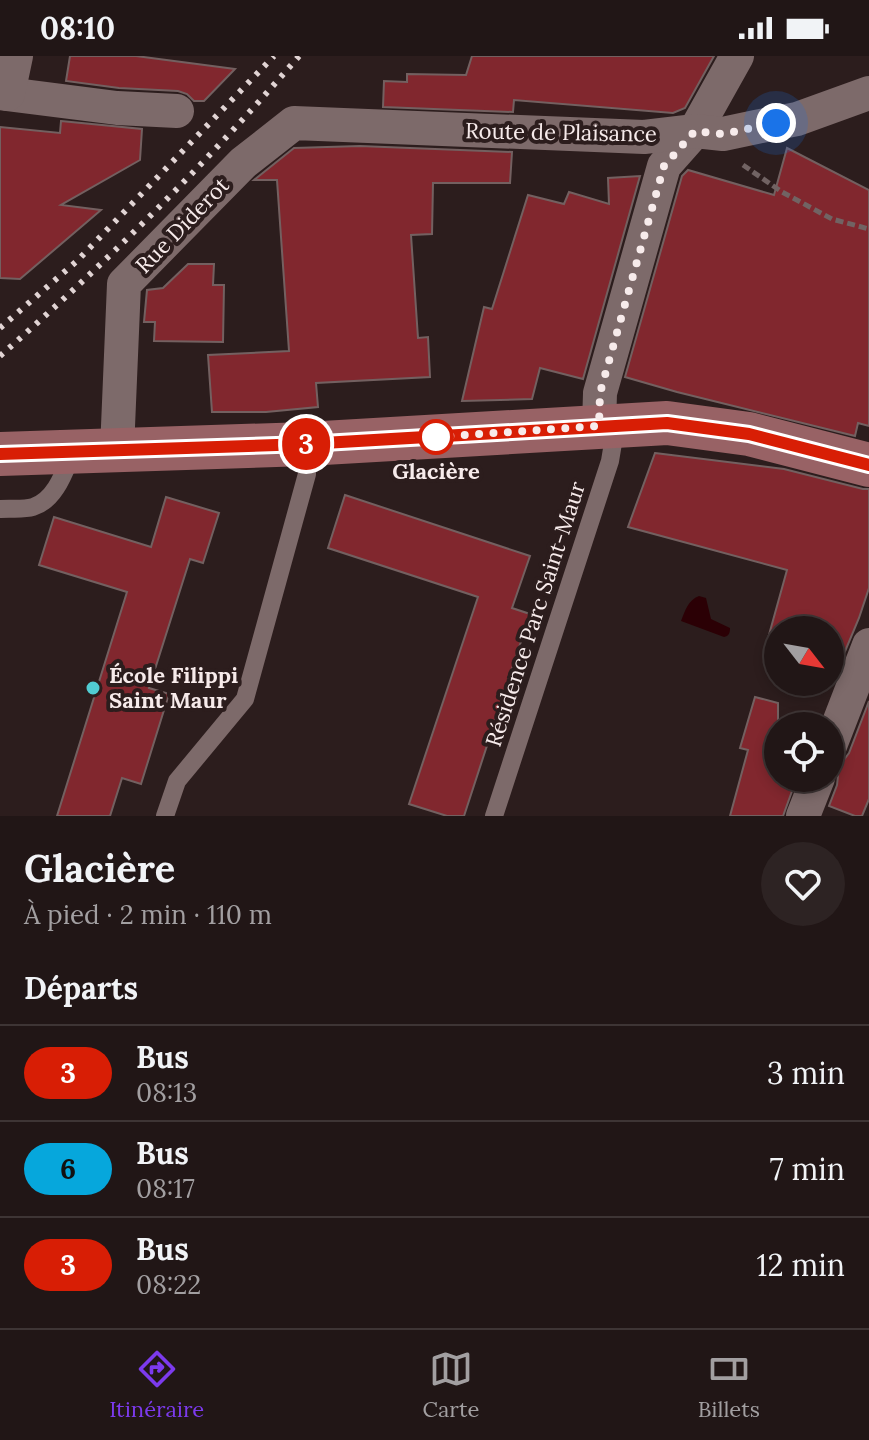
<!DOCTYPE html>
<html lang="fr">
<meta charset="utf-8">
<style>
:root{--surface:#211616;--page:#2d2323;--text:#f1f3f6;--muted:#a29fa1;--line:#3e3535;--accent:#7c3aed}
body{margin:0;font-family:Lora,serif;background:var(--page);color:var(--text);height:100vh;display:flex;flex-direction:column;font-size:30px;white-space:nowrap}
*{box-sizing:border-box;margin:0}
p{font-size:26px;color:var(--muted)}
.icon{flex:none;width:44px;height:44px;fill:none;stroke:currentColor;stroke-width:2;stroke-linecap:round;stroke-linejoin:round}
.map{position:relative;height:760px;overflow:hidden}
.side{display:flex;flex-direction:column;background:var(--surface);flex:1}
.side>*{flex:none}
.badge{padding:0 16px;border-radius:26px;font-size:28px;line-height:52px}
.needle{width:52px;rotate:121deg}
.fabs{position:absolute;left:764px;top:560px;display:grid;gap:16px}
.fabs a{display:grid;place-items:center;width:80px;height:80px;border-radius:50%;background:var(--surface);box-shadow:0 4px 12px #0003,0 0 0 2px var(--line);font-size:40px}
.you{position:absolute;width:40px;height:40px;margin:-20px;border:6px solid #fff;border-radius:50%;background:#1a73e8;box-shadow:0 0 0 12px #1a73e833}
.map>.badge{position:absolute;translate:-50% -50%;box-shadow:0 0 0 4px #fff}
h2{padding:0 24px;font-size:30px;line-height:72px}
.round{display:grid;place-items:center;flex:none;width:84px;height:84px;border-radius:42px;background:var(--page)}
.headline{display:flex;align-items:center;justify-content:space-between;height:136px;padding:0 24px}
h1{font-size:38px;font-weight:800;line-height:60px}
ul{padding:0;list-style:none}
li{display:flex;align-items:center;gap:24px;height:96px;padding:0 24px;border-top:2px solid var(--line)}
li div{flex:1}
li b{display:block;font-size:30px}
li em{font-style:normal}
li .badge{min-width:88px;font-weight:700;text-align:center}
.status{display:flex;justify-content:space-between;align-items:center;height:56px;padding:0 40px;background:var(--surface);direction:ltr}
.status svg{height:22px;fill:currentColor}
.tabs{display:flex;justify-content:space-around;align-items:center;height:112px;border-top:2px solid var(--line);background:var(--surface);font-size:22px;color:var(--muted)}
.tabs a{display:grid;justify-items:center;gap:4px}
.tabs .on{color:var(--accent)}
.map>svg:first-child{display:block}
.water{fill:#2b0005}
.building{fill:#81272e;stroke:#736060;stroke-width:2}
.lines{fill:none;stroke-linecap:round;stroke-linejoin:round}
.path{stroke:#716363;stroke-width:5;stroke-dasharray:8 4;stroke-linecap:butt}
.lane{stroke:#7d6a6a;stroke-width:18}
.street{stroke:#7d6a6a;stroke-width:34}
.secondary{stroke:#986265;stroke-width:44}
.rail{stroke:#e1d4d4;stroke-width:6;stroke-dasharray:4 8;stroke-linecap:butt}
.line-casing{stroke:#fff;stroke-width:18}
.line{stroke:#d81e05;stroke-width:12}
.walk{stroke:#f7ebeb;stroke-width:8;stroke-dasharray:0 14.4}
.stop-dot{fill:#fff;stroke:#d81e05;stroke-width:4}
.poi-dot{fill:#51ccd2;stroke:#2c1d1d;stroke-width:3}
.labels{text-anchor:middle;stroke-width:8;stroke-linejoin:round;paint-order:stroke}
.street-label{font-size:22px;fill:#f7ebeb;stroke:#2c1d1d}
.stop-label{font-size:22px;font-weight:bold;fill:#f7ebeb;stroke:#2c1d1d}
.poi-label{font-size:22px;font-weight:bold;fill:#f7ebeb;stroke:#2c1d1d;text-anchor:start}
</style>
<div class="status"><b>08:10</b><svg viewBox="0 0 49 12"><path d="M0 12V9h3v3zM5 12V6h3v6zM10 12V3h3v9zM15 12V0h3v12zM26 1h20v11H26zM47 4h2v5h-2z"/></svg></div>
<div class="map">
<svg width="869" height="760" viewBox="0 0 869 760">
<rect width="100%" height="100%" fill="#2c1d1d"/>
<path class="water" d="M699 540 706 542 711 563 730 572C730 577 729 580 724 581L681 565C685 555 688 544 699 540Z"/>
<g class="building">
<path d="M70 0H136L235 13 204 45H194L187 38 178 35 119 32 66 25Z"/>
<path d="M472 0H714L685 52 673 57 514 44 513 56 383 51 384 25 407 26V18L466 19Z"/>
<path d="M61 65 142 73 140 104 61 149 101 154 20 223 0 222V71L60 77Z"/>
<path d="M360 90 512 96 510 127H433L432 178 411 179 418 282 428 281 430 321 316 327 318 351 266 356H212L208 299 289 295 277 124H254L294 92Z"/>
<path d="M787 92 869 134V370L858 367 855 380 677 336 625 321 682 120 688 114 774 139Z"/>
<path d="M640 120 583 323 540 312 532 343 462 345 484 251 492 253 528 139 564 148 569 136 609 148 608 122Z"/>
<path d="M188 208H214L213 229H224L223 286 154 285 155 266H144L147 234 163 232Z"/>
<path d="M655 397 784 413 863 433H869V532L859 562 841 605 830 602V574H778V589L767 586 787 514 628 471Z"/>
<path d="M345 439 530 500 512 552 530 558 464 760H447L409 748 478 541 328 492Z"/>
<path d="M166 441 219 457 203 507 190 503 149 632 169 638 141 728 122 722 110 760H57L127 536 39 509 54 461 151 491Z"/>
<path d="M755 641 778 647V722L796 724 783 760H730L748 694 740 692Z"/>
<path d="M869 645V743L862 760H855L829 750 837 729 838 720 835 712 837 708 843 705 849 697Z"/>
</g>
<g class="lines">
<path class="path" d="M743 109 782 136 832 163 869 173"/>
<g class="lane">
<path d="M0 453C11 452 23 454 33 451 55 444 64 417 72 398"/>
<path d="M165 760 177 725 245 643 307 418 306 388"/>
<path d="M494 760 610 405 616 369"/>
</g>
<g class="street">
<path d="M0 37 117 52 177 55"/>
<path d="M8 38 16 0"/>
<path d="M599 370 600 337 664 110 695 75 737 0"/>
<path d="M117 394 124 228 243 107 294 67 644 81 695 75 723 78 756 71 797 63 869 37"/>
<path d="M830 690 869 589"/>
<path d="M803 760 818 722"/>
</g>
<path class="secondary" d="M0 398 306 388 667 367 749 378 869 409"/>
<g class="rail">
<path d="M0 272 78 204 274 0"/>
<path d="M0 300C106 207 207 107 299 0"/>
</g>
</g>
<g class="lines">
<g class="line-casing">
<path id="line" d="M0 398 306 388 667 367 749 378 869 409"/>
</g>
<use href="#line" class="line"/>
<path class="walk" d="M436 381 599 370 600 337 664 110 695 75 723 78 776 67"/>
</g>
<circle class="stop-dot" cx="436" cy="381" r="16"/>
<circle class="poi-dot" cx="93" cy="632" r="8"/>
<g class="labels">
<g class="street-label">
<text transform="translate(561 76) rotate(1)" y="8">Route de Plaisance</text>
<text transform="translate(182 169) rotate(-46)" y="8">Rue Diderot</text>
<text transform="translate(535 558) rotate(-72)" y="8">Résidence Parc Saint-Maur</text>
</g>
<g class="stop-label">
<text x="436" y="423">Glacière</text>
</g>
<g class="poi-label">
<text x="109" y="627">École Filippi<tspan x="109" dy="25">Saint Maur</tspan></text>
</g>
</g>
</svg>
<div class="fabs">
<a><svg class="needle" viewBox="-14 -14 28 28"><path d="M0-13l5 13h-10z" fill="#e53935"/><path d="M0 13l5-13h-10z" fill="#a29fa1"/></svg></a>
<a><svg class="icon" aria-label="locate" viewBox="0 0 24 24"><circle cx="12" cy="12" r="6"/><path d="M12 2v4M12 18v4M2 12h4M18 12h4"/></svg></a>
</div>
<div class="you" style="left:776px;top:67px"></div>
<b class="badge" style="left:306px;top:388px;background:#d81e05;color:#fff">3</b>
</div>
<section class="side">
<div class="headline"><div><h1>Glacière</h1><p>À pied · 2 min · 110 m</p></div><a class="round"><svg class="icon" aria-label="heart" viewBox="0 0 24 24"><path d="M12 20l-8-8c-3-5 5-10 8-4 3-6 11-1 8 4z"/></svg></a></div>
<h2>Départs</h2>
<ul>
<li><span class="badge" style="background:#d81e05;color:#fff">3</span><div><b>Bus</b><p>08:13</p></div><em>3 min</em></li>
<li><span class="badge" style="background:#06a7dc;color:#111">6</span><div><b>Bus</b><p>08:17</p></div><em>7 min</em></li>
<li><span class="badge" style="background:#d81e05;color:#fff">3</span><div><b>Bus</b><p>08:22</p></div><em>12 min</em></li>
</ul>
</section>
<nav class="tabs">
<a class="on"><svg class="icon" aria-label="directions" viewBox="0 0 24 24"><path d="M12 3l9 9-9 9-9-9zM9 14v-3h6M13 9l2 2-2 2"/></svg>Itinéraire</a>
<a><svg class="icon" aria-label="map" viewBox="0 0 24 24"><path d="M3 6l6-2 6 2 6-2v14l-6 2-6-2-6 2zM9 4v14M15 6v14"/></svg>Carte</a>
<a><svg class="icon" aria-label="tickets" viewBox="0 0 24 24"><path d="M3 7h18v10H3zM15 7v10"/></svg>Billets</a>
</nav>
